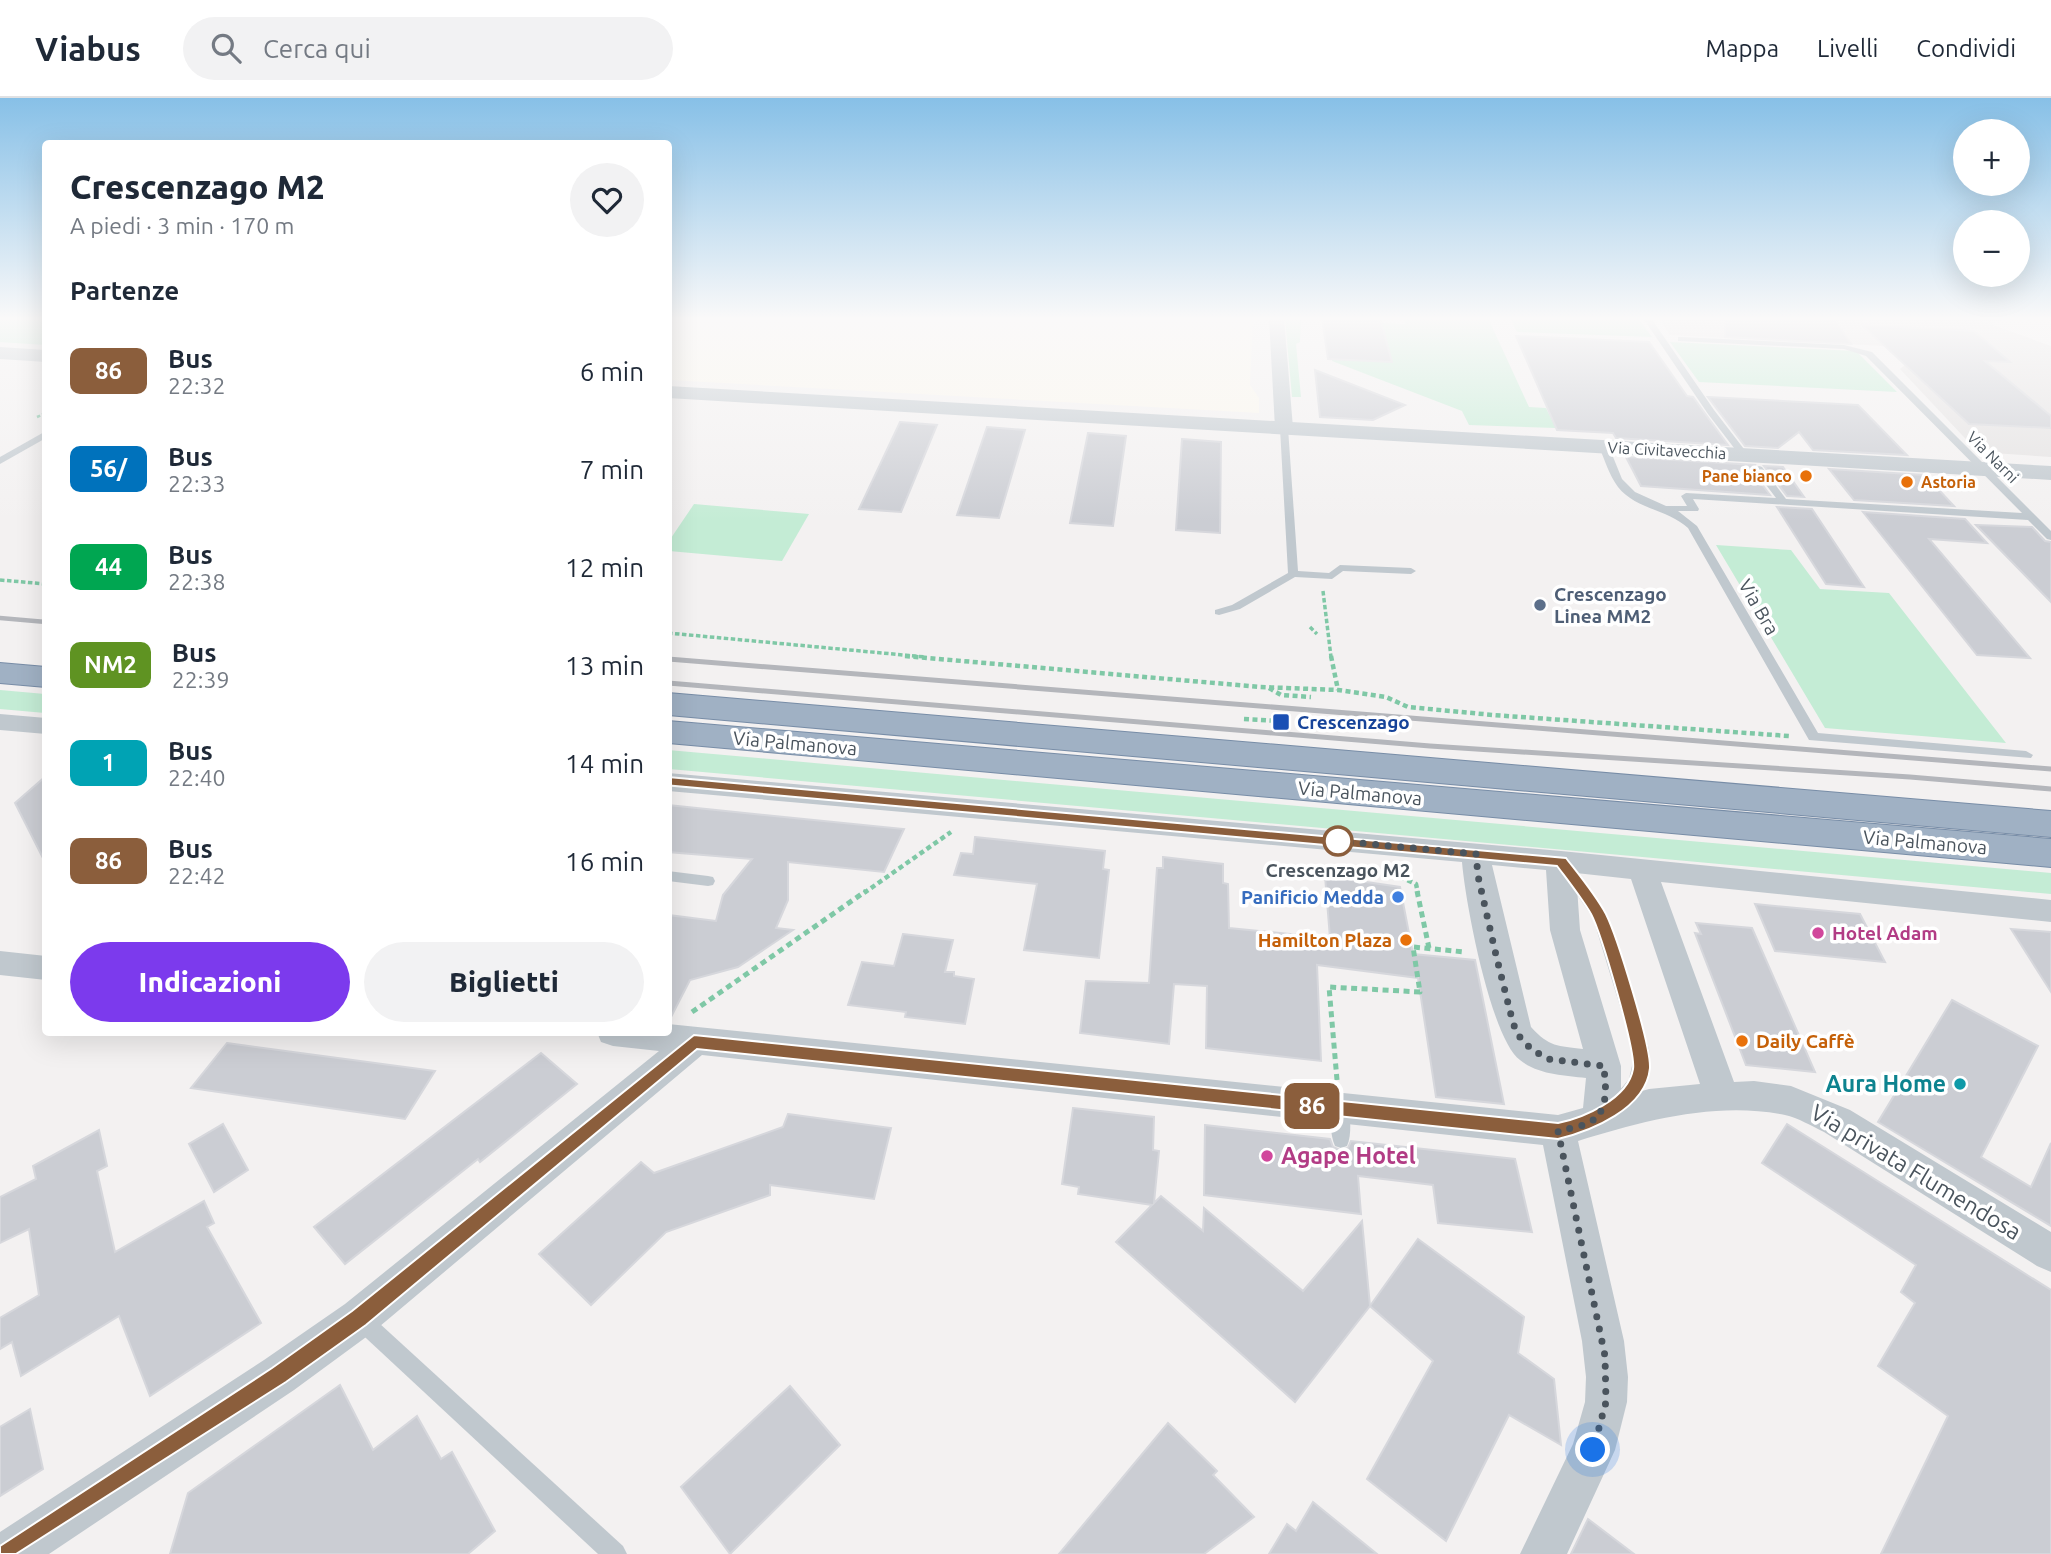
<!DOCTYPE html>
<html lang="it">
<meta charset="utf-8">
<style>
:root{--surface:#fff;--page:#f2f2f3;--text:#1f2937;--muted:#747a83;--line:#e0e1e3;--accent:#7c3aed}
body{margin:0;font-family:Ubuntu,sans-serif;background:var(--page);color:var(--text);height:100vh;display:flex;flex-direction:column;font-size:26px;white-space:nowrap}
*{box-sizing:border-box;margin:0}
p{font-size:23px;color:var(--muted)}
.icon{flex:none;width:38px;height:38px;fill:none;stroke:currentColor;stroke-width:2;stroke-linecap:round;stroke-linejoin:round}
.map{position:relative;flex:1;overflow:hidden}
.drawer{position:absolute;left:42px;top:42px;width:630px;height:896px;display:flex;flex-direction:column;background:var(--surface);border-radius:7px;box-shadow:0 7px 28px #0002}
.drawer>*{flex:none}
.badge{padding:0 14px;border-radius:10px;font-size:24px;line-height:46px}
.buttons{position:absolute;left:1953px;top:21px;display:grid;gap:14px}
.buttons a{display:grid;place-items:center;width:77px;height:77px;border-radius:50%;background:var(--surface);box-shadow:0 7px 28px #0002;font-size:35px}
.you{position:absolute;width:35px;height:35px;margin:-18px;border:5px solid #fff;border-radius:50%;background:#1a73e8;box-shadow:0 0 0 10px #1a73e833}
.map>.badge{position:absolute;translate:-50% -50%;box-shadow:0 0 0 4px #fff}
h2{padding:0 28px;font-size:26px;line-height:63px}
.round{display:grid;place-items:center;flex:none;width:74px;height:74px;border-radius:37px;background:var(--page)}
.overview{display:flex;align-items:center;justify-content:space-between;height:119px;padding:0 28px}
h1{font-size:33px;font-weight:800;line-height:52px}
.button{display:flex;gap:14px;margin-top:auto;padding:14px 28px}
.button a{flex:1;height:80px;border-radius:42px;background:var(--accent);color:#fff;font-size:28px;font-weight:800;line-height:80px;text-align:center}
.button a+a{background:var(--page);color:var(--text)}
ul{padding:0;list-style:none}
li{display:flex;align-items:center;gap:21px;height:98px;padding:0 28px}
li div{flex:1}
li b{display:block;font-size:26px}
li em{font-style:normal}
li .badge{min-width:77px;font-weight:700;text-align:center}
header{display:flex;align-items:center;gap:42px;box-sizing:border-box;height:98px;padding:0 35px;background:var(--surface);border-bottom:2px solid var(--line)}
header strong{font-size:33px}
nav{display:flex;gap:38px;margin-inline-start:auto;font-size:24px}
.search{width:490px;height:63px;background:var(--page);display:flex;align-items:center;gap:18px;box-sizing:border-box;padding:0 24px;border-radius:38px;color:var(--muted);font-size:26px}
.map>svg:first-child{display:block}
.commercial{fill:#fbf7ed}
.education{fill:#e4e2e2}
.green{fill:#c4ecd5}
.building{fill:#cbcdd3;stroke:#d6d7dc;stroke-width:2}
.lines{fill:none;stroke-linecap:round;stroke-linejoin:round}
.trunk-casing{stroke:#788da7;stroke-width:2}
.path-far3{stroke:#7fc8a6;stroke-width:2.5;stroke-dasharray:3.5 2;stroke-linecap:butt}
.path-far2{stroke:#7fc8a6;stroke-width:3.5;stroke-dasharray:4.5 2.5;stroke-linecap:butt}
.path-far1{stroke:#7fc8a6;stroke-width:4.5;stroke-dasharray:5 3.5;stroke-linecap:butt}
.path{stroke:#7fc8a6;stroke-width:5;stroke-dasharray:6 4.5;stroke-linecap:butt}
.service{fill:#c0c8ce;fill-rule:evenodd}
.minor{fill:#c0c8ce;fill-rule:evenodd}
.tertiary{fill:#c0c8ce;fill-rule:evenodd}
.trunk{fill:#a0b1c4;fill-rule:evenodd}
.rail-far1{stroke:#b4b6bb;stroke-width:4.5}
.rail{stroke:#b4b6bb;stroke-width:5}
.line{fill:#8b5e3c;stroke:#fff;stroke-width:2}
.walk{stroke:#4a545d;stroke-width:7;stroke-dasharray:0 12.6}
.food-dot{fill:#e8710a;stroke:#fff;stroke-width:2.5}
.service-dot{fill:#5c6f8a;stroke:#fff;stroke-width:2.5}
.transit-dot{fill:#1a4fb4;stroke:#fff;stroke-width:2.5}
.stop-dot{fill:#fff;stroke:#8b5e3c;stroke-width:3.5}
.shop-dot{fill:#3f7fe0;stroke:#fff;stroke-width:2.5}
.hotel-dot{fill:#d1479c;stroke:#fff;stroke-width:2.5}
.culture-dot{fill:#0f9aa8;stroke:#fff;stroke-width:2.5}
.labels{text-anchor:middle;stroke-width:7;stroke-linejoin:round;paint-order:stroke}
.far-street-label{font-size:16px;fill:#4a545d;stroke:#fff}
.far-food-label{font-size:16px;font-weight:bold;fill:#c56008;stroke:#fff;text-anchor:end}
.service-label{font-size:19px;font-weight:bold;fill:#4e5e75;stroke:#fff;text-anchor:start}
.street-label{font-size:19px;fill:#4a545d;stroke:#fff}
.transit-label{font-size:19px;font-weight:bold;fill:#164399;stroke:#fff;text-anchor:start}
.stop-label{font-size:19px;font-weight:bold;fill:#4a545d;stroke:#fff}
.shop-label{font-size:19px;font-weight:bold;fill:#366cbe;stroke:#fff;text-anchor:end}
.hotel-label{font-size:19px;font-weight:bold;fill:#b23c85;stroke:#fff;text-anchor:start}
.food-label{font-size:19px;font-weight:bold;fill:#c56008;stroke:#fff;text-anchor:end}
.near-culture-label{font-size:23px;font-weight:bold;fill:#0d838f;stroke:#fff;text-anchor:end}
.near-hotel-label{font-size:23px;font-weight:bold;fill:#b23c85;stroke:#fff;text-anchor:start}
.near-street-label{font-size:23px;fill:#4a545d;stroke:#fff}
</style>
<header>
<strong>Viabus</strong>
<div class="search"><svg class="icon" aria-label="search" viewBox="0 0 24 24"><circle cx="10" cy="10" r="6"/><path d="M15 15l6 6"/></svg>Cerca qui</div>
<nav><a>Mappa</a><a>Livelli</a><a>Condividi</a></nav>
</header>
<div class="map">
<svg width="2051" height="1456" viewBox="0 0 2051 1456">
<rect width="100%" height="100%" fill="#f3f1f1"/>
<path class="commercial" d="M668 220H1253L1250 287 1259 300V315L669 282Z"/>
<path class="education" d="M1659 220H2009L1990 226 2051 248V359L1978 354 1900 271 1905 267 1884 248 1670 237Z"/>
<g class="green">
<path d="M0 220H45V247L0 244Z"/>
<path d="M1285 220H1301L1300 244 1296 246 1301 299H1292Z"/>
<path d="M1404 220H1488L1529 309 1546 310 1556 330 1469 327 1462 313 1332 263 1342 223 1405 226Z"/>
<path d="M1510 220H1638L1652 239 1517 234Z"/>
<path d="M1670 244 1856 253 1897 294 1699 284Z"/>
<path d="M694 406 809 416 782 463 669 453V443Z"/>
<path d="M1716 447 1791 452 1820 491 1889 495 2006 645 1825 630Z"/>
<path d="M0 592 45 596V615L0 611Z"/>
<path d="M668 652 2051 775V796L669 671Z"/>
</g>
<g class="building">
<path d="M1322 220H1380L1392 264 1328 261Z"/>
<path d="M1725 220H1834L1851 246 1725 239Z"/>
<path d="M1862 227 1974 233 2010 264 1985 263 2051 318V330L1969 326Z"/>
<path d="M1516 238 1649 244 1687 298 1693 299 1728 347 1616 340 1613 335 1557 332Z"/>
<path d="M1315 272 1405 307 1373 322 1320 319Z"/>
<path d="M1708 299 1858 307 1907 357 1813 352 1799 334 1778 350 1745 348Z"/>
<path d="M900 324 937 327 901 414 859 411Z"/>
<path d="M987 329 1025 332 999 420 957 417Z"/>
<path d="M1088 335 1126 338 1113 428 1070 425Z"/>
<path d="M1182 341 1221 344 1220 435 1176 432Z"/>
<path d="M1626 359 1755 367 1752 373 1770 397 1641 388Z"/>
<path d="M1764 368 1783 369 1804 399 1787 398Z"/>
<path d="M1829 371 1925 377 1954 408 1854 402Z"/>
<path d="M1777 409 1812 411 1864 489 1826 486Z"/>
<path d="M1863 414 1965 421 1987 445 1929 441 2030 560 1977 557Z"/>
<path d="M1976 427 2032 429 2045 443 2051 444V504Z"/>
<path d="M46 678V766L15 705Z"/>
<path d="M668 707 794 720 904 731 884 774 788 764V802L776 830 793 832 738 869 690 882 669 923 668 817 716 823 723 797 752 761 668 754Z"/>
<path d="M975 739 1105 753 1103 771 1109 772 1099 860 1024 852 1037 786 954 777 961 755 973 756Z"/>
<path d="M1163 759 1223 766V785L1228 786 1229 830 1330 840 1325 778 1400 789 1413 856 1475 862 1504 1006 1436 999 1418 880 1317 867 1321 963 1206 950 1207 888 1174 886 1169 946 1080 935 1086 883 1149 885 1157 770H1163Z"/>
<path d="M1755 806 1860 816 1885 864 1775 853Z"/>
<path d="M1696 825 1752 830 1815 974 1746 967 1695 835 1701 836Z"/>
<path d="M2011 831 2051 834V894Z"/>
<path d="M903 836 953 842 945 874H954V878L974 881 965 926 905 919 906 914 848 907 862 864 894 868Z"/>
<path d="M1952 902 2038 948 1981 1059 2031 1089 2051 1045V1128L1878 1024Z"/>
<path d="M227 945 435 973 405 1021 191 990Z"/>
<path d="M541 955 577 986 480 1064 478 1061 345 1166 314 1129Z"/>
<path d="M1073 1010 1154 1019 1153 1052 1159 1053 1154 1105 1161 1098 1203 1133 1204 1110 1303 1193 1362 1123 1370 1208 1295 1304 1116 1144 1152 1107 1078 1096 1079 1089 1062 1086Z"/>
<path d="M788 1016 891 1030 874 1101 770 1087V1097L666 1134 591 1207 539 1156 641 1064 654 1075 783 1029Z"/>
<path d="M223 1026 248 1072 214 1094 189 1046Z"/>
<path d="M1787 1026 2051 1192V1456H1881L1948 1318 1878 1268 1915 1205 1901 1194 1916 1167 1762 1065Z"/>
<path d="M1205 1027 1330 1041 1333 1049 1340 1052 1348 1050 1351 1043 1515 1061 1532 1134 1438 1125 1433 1087 1358 1078 1361 1116 1204 1097Z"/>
<path d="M99 1032 107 1068 97 1073 115 1154 204 1103 214 1125 207 1129 261 1225 150 1298 119 1218 21 1278 12 1244 0 1251V1220L39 1197 29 1131 0 1145V1099L36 1081 33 1068Z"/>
<path d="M1418 1141 1524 1219 1518 1255 1554 1281 1561 1347 1509 1317 1446 1443 1367 1381 1433 1263 1370 1208Z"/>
<path d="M340 1287 373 1352 417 1318 441 1361 452 1354 495 1433 468 1456H170L188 1395Z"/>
<path d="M790 1288 840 1347 730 1456 681 1389Z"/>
<path d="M30 1311 43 1371 0 1398V1329Z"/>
<path d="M1168 1325 1217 1373 1213 1377 1254 1419 1204 1456H1059Z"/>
<path d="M1313 1404 1377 1456H1269L1287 1426 1296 1433Z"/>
<path d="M1588 1421 1634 1456H1571Z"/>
</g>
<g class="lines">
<g class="trunk-casing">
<g id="trunk">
<path d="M0 565 46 569V589L0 585Z"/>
<path d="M668 595 2051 713V739L668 617Z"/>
<path d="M668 623 2051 741V769L668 645Z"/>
</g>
</g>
<path class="path-far3" d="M37 319 46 315"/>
<g class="path-far2">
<path d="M0 482 46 486"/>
<path d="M1323 493 1331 559"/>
<path d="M1310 529 1317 536"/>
<path d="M668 535 925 559"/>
</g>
<g class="path-far1">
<path d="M905 558 1260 589 1338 592 1386 599 1408 609 1493 617 1789 638"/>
<path d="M1331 558 1338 592"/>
<path d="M1269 590 1281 597 1311 599"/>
<path d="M1244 621 1279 623"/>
<path d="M1392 775 1416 786 1418 795"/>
<path d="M864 795 951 734"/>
</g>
<g class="path">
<path d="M1417 793 1429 850"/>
<path d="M692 914 866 793"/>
<path d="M1337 982 1329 889 1420 894 1413 849 1465 854"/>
</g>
<g class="service">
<path d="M1643 220H1651L1714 312 1747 355V359H1741L1708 316Z"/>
<path d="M1681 239 1844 247 1872 254 2051 433V442L2047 441 2028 422 1693 401 1699 411 1698 413H1678L1697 428 1818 635 2026 653 2033 657 2031 660 1809 642 1688 430C1667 411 1635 411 1618 389 1609 377 1605 362 1599 349L1601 347 1609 349 1622 381 1635 394 1666 408H1687L1681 398 1686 395 1776 400 1754 371 1759 368 1762 369 1786 401 2022 415 1866 258 1844 251 1678 243V239Z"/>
<path d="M1284 327 1288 330 1298 473 1329 475 1340 467 1411 470 1416 473 1411 476 1343 473 1332 481 1295 479 1240 511 1219 517 1215 516V512L1232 507 1288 475 1280 330Z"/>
<path d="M46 333V340L0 366V359Z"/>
<path d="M1565 764 1570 765 1608 819 1649 951C1651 975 1640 1008 1615 1017L1609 1014 1606 1009 1629 981 1632 968 1633 951 1593 820 1558 769 1560 765Z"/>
<path d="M668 773 708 778 713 779 715 783 713 787 708 788 668 783Z"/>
<path d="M1340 1003 1346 1006C1351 1016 1352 1037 1347 1048L1341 1050 1335 1048C1330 1037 1329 1016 1334 1006Z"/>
<path d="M360 1211 367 1214 623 1448 627 1456H598L353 1228 350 1221 353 1214Z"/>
</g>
<g class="minor">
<path d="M1269 220H1284L1293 330 1284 335 1275 330Z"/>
<path d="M0 616 46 620V636L0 632Z"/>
<path d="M668 675 1561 753 2051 802V824L1661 784 1734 984 1754 983 1791 988 1850 1012 2051 1134V1174L2037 1168 1824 1034C1812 1028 1798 1020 1785 1017 1716 1003 1643 1023 1578 1043L1624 1243 1628 1279 1627 1304 1615 1352 1567 1456H1520L1573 1346 1585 1304 1586 1279 1582 1243 1543 1047 702 957 373 1234 294 1292 49 1456H0V1434L264 1262 345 1206 659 953 613 948 601 944 597 934H668V926L1558 1017 1583 1010 1586 980C1564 977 1539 977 1520 962 1491 941 1465 803 1462 764L668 693ZM1492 767 1546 772 1550 832 1583 951C1558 948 1549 949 1531 929ZM1576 775 1631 781 1700 986 1649 991 1621 999V968L1580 832Z"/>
<path d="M0 853 46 858V882L0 877Z"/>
</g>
<g class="tertiary">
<path d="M0 249 46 252V264L0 261Z"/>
<path d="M668 288 2051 368V382L668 300Z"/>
</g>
<use href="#trunk" class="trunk"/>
<path class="rail-far1" d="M0 520 46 524"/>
<g class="rail">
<path d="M668 561 2051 671"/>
<path d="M668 585 1430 648 1910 679 2051 691"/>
</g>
</g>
<linearGradient id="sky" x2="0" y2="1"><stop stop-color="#87c0e7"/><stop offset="0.52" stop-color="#faf9f9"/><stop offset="1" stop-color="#faf9f9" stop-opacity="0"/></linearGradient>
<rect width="2051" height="424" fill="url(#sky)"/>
<path class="line" d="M668 679 1566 760C1580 778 1595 796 1606 816 1617 838 1651 947 1650 970 1646 1011 1591 1033 1558 1041L697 951 366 1227 286 1284 16 1456H0V1448L272 1270 352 1213 694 937 1558 1025C1583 1020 1628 1001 1633 971 1636 953 1601 835 1591 816 1581 799 1569 784 1557 768L664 687V681Z"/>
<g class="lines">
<path class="walk" d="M1338 743 1476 756 1478 778 1496 857 1513 925 1518 937 1531 951 1548 961 1604 968 1606 997 1599 1019 1581 1028 1558 1033 1605 1258 1606 1304 1593 1352"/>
</g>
<g class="food-dot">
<circle cx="1806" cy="378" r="7"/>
<circle cx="1907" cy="384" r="7"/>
<circle cx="1406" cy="842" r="7"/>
<circle cx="1742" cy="943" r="7"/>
</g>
<circle class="service-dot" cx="1540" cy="507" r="7"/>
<rect class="transit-dot" x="1272" y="615" width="18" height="18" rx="3.5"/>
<circle class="stop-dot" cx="1338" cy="743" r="14"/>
<circle class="shop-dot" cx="1398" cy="799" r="7"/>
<g class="hotel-dot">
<circle cx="1818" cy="835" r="7"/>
<circle cx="1267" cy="1058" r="7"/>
</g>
<circle class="culture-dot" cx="1960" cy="986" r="7"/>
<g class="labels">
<g class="far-street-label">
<text transform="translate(1667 352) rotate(3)" y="6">Via Civitavecchia</text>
<text transform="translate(1993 359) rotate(45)" y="6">Via Narni</text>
</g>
<g class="far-food-label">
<text x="1792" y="384">Pane bianco</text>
<text x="1921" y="390" text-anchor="start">Astoria</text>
</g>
<g class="service-label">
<text x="1554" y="503">Crescenzago<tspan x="1554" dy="22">Linea MM2</tspan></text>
</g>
<g class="street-label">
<text transform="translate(1759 509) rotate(60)" y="7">Via Bra</text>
<text transform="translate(795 645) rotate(5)" y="7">Via Palmanova</text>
<text transform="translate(1360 695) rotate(5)" y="7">Via Palmanova</text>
<text transform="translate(1925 744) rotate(5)" y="7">Via Palmanova</text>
</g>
<g class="transit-label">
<text x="1297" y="631">Crescenzago</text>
</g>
<g class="stop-label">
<text x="1338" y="779">Crescenzago M2</text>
</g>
<g class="shop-label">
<text x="1384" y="806">Panificio Medda</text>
</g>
<g class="hotel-label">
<text x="1832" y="842">Hotel Adam</text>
</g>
<g class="food-label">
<text x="1392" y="849">Hamilton Plaza</text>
<text x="1756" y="950" text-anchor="start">Daily Caffè</text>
</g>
<g class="near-culture-label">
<text x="1946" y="994">Aura Home</text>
</g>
<g class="near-hotel-label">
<text x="1281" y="1066">Agape Hotel</text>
</g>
<g class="near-street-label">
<text transform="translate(1916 1074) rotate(31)" y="8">Via privata Flumendosa</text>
</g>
</g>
</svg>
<div class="buttons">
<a>+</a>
<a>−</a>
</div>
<div class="you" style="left:1593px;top:1352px"></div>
<b class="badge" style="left:1312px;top:1008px;background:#8b5e3c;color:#fff">86</b>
<section class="drawer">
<div class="overview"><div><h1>Crescenzago M2</h1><p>A piedi · 3 min · 170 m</p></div><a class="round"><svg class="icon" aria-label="heart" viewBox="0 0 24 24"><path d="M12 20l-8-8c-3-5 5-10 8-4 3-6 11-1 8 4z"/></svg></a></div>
<h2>Partenze</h2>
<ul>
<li><span class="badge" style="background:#8b5e3c;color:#fff">86</span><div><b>Bus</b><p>22:32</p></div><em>6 min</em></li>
<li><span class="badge" style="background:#0072bc;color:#fff">56/</span><div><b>Bus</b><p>22:33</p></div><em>7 min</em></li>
<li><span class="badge" style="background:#00a651;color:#fff">44</span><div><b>Bus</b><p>22:38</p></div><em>12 min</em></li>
<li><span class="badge" style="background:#5f9322;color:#fff">NM2</span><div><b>Bus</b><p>22:39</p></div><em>13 min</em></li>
<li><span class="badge" style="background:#00a3b4;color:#fff">1</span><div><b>Bus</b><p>22:40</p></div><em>14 min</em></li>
<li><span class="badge" style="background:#8b5e3c;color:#fff">86</span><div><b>Bus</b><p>22:42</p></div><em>16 min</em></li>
</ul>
<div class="button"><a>Indicazioni</a><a>Biglietti</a></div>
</section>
</div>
